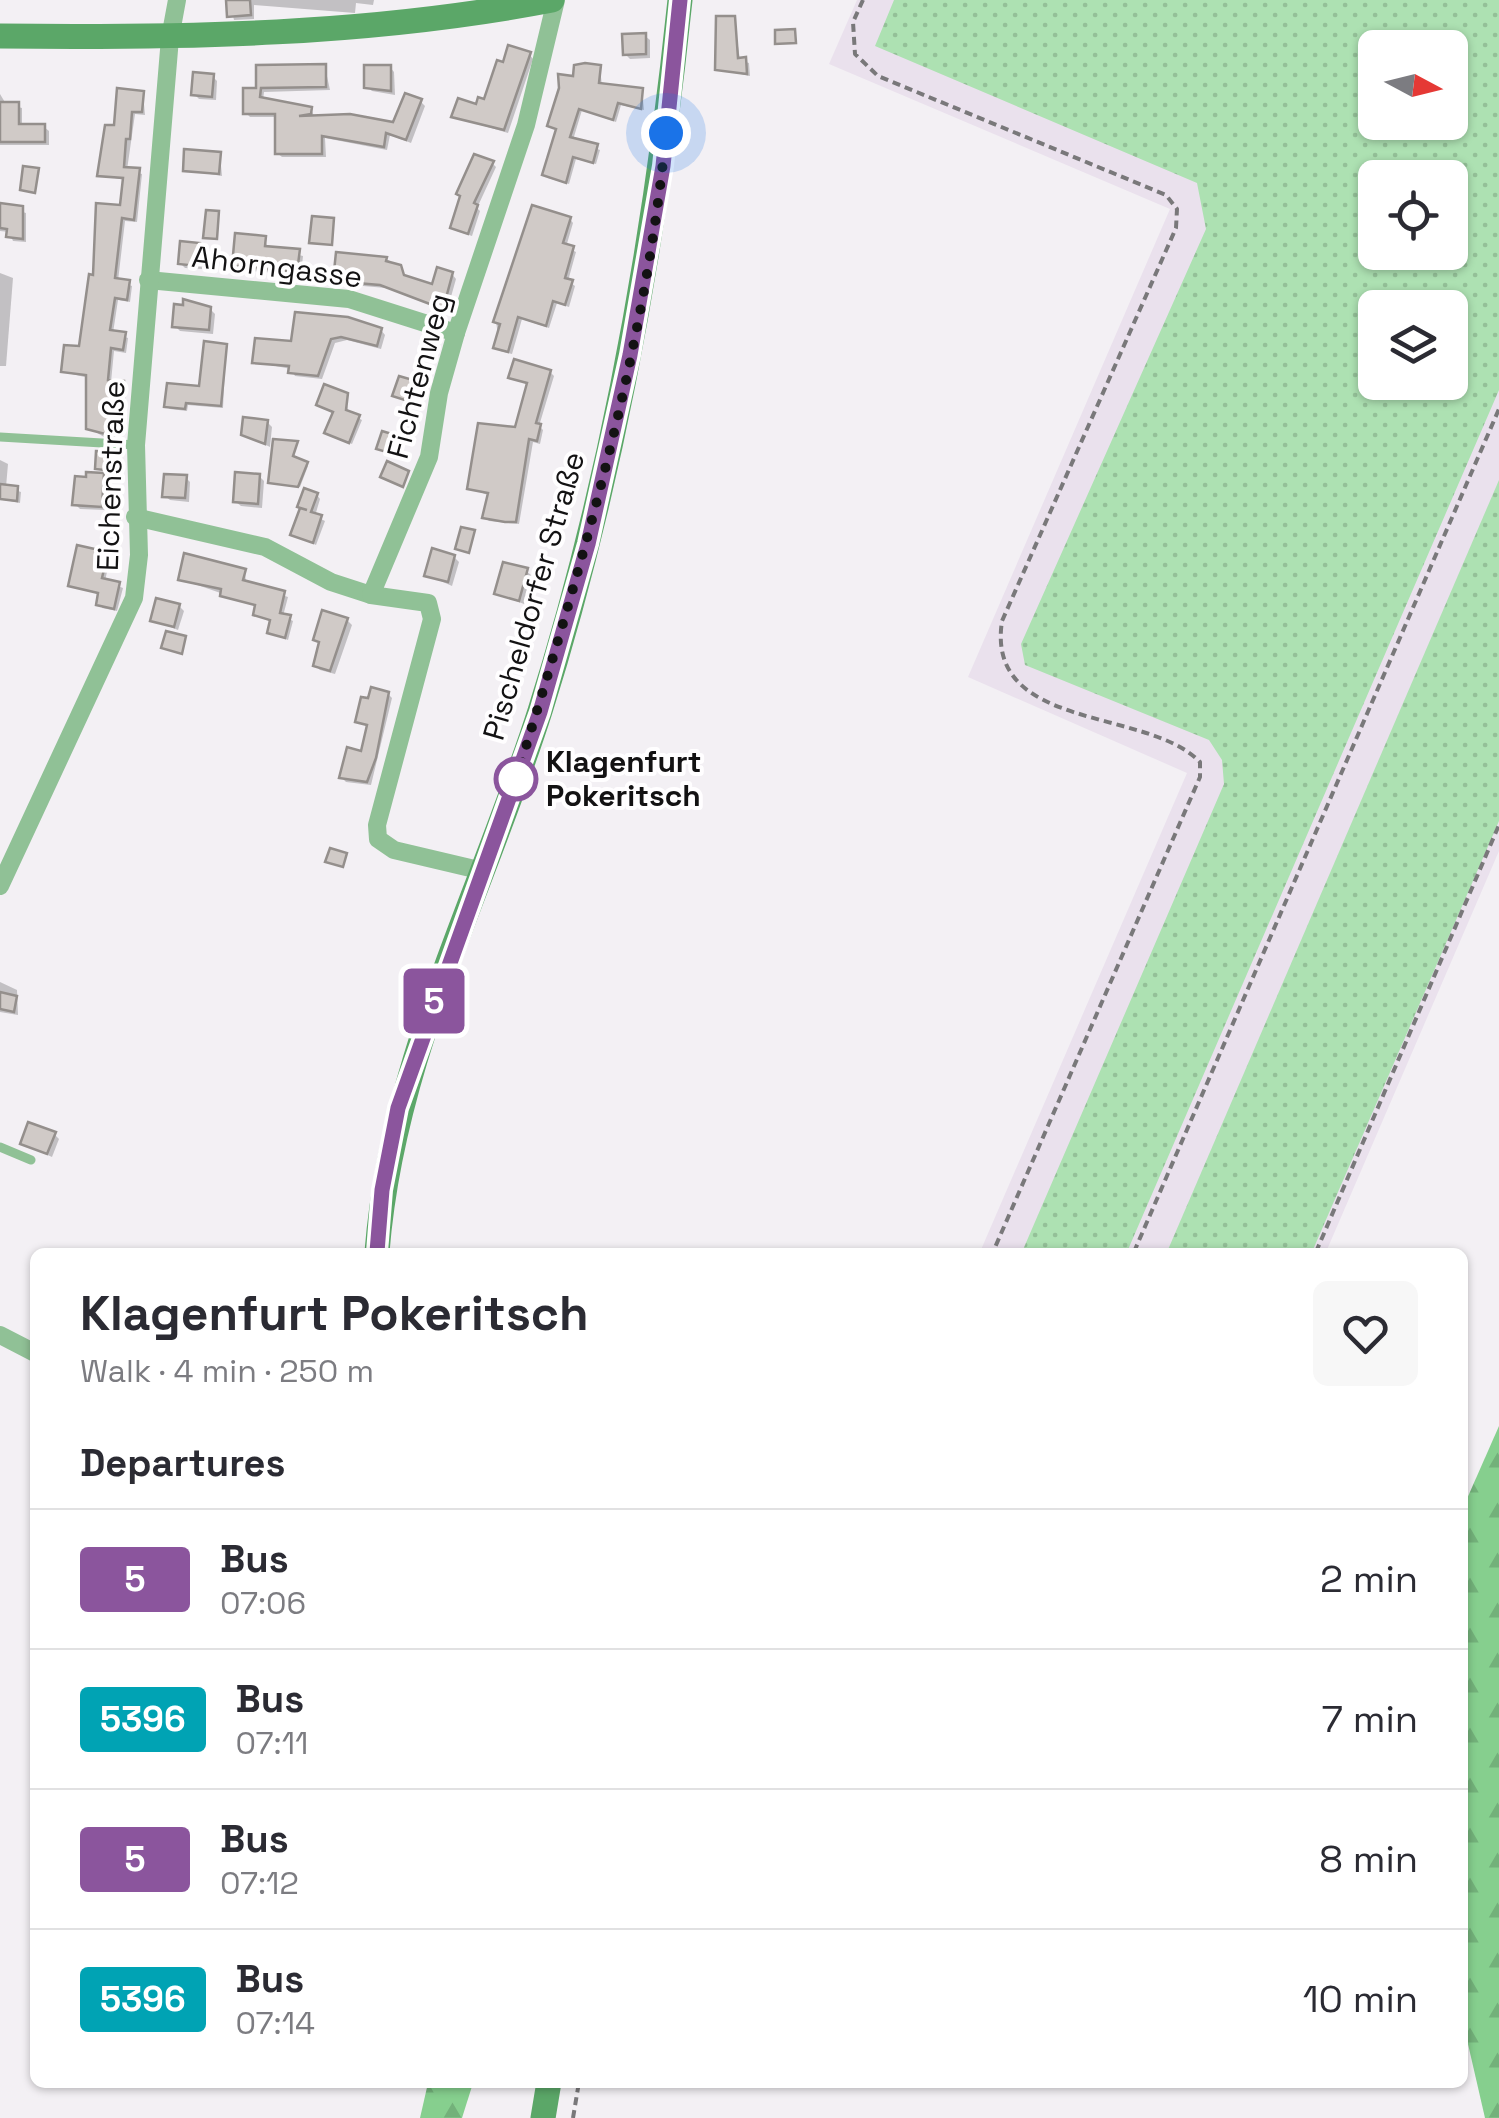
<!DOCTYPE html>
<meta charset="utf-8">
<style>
:root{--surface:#fff;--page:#f7f7f7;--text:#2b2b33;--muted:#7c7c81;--line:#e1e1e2}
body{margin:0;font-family:"Space Grotesk",sans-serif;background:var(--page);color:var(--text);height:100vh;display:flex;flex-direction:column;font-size:38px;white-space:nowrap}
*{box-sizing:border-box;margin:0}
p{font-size:32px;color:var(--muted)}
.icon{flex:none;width:55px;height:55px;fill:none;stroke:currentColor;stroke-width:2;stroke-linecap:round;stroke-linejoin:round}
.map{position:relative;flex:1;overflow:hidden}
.panel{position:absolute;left:30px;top:1248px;width:1438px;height:840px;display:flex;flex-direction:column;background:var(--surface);border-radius:15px;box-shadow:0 2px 8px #0004}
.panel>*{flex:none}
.badge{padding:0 20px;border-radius:8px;font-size:35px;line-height:65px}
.needle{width:65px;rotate:97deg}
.controls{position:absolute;left:1358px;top:30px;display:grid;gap:20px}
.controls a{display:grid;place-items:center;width:110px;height:110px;border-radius:15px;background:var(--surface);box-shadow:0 2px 8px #0004;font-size:50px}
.you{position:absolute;width:50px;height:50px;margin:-25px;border:8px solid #fff;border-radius:50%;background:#1a73e8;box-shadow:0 0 0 15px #1a73e833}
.map>.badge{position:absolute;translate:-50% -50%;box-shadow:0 0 0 5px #fff}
h2{padding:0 50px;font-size:38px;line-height:90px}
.round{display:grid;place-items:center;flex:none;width:105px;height:105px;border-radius:15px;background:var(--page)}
.summary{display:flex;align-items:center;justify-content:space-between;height:170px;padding:0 50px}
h1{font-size:48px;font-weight:700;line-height:75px}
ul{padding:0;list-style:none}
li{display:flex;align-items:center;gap:30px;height:140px;padding:0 50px;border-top:2px solid var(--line)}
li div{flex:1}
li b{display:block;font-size:38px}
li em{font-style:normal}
li .badge{min-width:110px;font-weight:700;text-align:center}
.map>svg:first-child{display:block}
.built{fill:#eae1ed;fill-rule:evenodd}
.grass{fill:url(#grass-dots);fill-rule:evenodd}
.forest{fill:url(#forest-firs)}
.shadow{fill:#0003}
.building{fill:#d0cac7;stroke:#948f8c;stroke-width:2.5}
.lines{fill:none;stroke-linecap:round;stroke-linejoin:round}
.path{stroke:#79787a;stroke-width:4;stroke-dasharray:8 5;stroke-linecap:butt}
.lane{stroke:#90c196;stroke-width:9}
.street{stroke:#90c196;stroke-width:18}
.secondary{stroke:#5ba768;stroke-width:25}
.line-casing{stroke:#fff;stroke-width:22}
.line{stroke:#8b559d;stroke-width:15}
.walk{stroke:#131213;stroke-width:10;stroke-dasharray:0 18}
.stop-dot{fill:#fff;stroke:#8b559d;stroke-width:5}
.labels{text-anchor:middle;stroke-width:8;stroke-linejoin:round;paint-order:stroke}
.street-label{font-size:30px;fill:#131213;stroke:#fffeff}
.stop-label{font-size:30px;font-weight:bold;fill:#131213;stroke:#fffeff;text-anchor:start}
</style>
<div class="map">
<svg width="1499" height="2118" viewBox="0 0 1499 2118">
<defs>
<pattern id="grass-dots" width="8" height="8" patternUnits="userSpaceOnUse" patternTransform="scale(2.5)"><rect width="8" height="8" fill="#ade1b2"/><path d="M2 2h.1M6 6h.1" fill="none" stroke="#94c098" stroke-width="1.8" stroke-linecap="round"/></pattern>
<pattern id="forest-firs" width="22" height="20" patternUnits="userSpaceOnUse" patternTransform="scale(2.5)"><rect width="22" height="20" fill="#86cf8e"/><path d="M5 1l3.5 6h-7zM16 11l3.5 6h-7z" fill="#73b17a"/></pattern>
</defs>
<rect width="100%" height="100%" fill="#f3f0f4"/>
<path class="built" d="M857 0H1499V851L1326 1252H980L1187 773 968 677 1170 209 829 64ZM1375 48H1450V122H1375ZM1375 178H1450V252H1375ZM1375 308H1450V382H1375Z"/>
<g class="grass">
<path d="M894 0H1499V390L1127 1252H1022L1224 784 1222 760 1209 740 1025 665 1021 644 1206 229 1197 183 875 46ZM1375 48H1450V122H1375ZM1375 178H1450V252H1375ZM1375 308H1450V382H1375Z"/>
<path d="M1499 480V821L1312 1252H1167Z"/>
</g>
<g class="forest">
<path d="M1499 1426V2118H1485L1462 2018V1510Z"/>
<path d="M428 2083H473L462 2118H420Z"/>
</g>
<g class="shadow">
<path d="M229 0H374L373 5 356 3 355 13 254 5V19L234 20Z"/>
<path d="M734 18 740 60 749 63 750 76 718 69Z"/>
<path d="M645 36 650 40V58L630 59 625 54Z"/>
<path d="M529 54 533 59 508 133 454 117 486 103Z"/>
<path d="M325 67 330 90 264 92 263 100 311 109 315 118 395 125 421 102 425 106 411 143 390 135 387 150 325 138 326 157H282L277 153 278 117H250L246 113 259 90V68Z"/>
<path d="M390 67 394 72 395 95 372 91 367 87Z"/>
<path d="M600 68 602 86 642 90 644 110 621 105 616 122 582 110 573 140 600 150 596 164 576 159 569 184 548 178 545 175 558 131 550 126 575 79Z"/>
<path d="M212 76 217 81 216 100 199 99 194 94Z"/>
<path d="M143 93 145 115 135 114 127 170 142 174 137 222 125 221 118 281 132 286 130 302 118 300 113 333 128 338 126 353 114 351 111 382 126 387 125 402H118L116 438 104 437 89 428V378L63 372 81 349 95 277 123 208 125 180 100 175 116 128Z"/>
<path d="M0 94 6 104 22 108V127H44L49 131V145H0Z"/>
<path d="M220 155 222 176 185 170Z"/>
<path d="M492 163 496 167 477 208 480 211 472 236 457 231 453 227Z"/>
<path d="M0 205 26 213V242L13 241 9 232 0 231Z"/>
<path d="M570 219 573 223 566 247 576 252 568 281 575 286 569 307 557 303 549 328 522 319 512 354 500 351 496 321Z"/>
<path d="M264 238 268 248 303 256 301 275 238 270 234 265Z"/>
<path d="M199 245 204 250 202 269 185 268 180 263Z"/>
<path d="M386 259 400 267 407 279 434 287 452 274 456 279 447 311 386 288 340 284 336 280Z"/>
<path d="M0 273 13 278 6 366H0Z"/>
<path d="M210 309 215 314 213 334 180 331 175 326Z"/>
<path d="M381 330 385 335 381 349 347 340 335 343 322 379 295 376 291 369 255 362 294 344Z"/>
<path d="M226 346 223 408 188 405 187 411 170 409 167 407 201 389Z"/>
<path d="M550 372 554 376 539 426 543 430 540 444 533 442 519 524 489 521 485 517 490 496 470 488 517 429 529 385 511 377Z"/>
<path d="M419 385 424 389 418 406 395 396Z"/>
<path d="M346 395 348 413 362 420 352 444 327 433 335 413 318 405Z"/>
<path d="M267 422 272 427 270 447 243 434Z"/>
<path d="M400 439 405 444 401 458 379 449Z"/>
<path d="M297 444 293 459 308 466 300 487 272 484Z"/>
<path d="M0 460 8 464 6 487 21 492 20 503 0 499Z"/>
<path d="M103 476 108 480 106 510 80 509 75 504Z"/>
<path d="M259 476 264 481 262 508 241 506 236 502Z"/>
<path d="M186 478 190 482 189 502 170 500 165 496Z"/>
<path d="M317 495 320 499 315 516 325 521 316 545 293 534 302 508Z"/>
<path d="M106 554 110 558 105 581 123 588 117 611 102 608 101 595 71 585Z"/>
<path d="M454 557 459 562 452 586 427 575Z"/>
<path d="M245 571 246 583 288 597 283 616 293 621 288 640 270 633 272 622 255 614 258 606 180 579Z"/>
<path d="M526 571 531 575 524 604 497 594Z"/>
<path d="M179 606 184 611 178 630 153 620Z"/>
<path d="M347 620 352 625 335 674 320 670 315 665 321 645 316 640Z"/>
<path d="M388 694 392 698 371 785 346 782 342 778 363 754 369 727 358 721Z"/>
<path d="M0 982 17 990 18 1015 0 1012Z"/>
<path d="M54 1134 59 1139 52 1157 23 1144Z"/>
</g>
<g class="building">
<path d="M226 0H250L251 15 227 17Z"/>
<path d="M716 16H735L738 58 746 57 747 74 715 70Z"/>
<path d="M795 29 796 43 775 44V30Z"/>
<path d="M646 33V54L623 55 622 34Z"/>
<path d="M508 45 531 52 504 130 451 117 458 98 476 104 478 97 484 99 497 60 503 62Z"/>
<path d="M585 63 601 65 599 83 643 88 641 109 618 103 613 120 579 109 570 137 598 144 593 163 573 157 566 183 542 175 556 129 547 126 559 88 558 74 573 76 574 65Z"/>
<path d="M326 64V87L261 88 260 97 312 107 311 114 299 116 350 114 393 122 405 93 422 99 406 140 386 133 384 147 322 136V154H275V114H243V88H256V65Z"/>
<path d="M364 65H391V91L364 88Z"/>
<path d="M193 72 214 74 212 97 191 95Z"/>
<path d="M117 88 144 91 142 112H132L130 139H126L124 167 140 168 134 220 122 218 115 278 130 280 127 300 115 298 110 330 126 332 123 350 111 348 108 380 124 381 123 399H115L113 436 86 429V375L61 372 64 345 79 346 89 274 93 275 96 203 120 205 123 178 97 176 105 125H114Z"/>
<path d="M0 102H19V124H45V142H0Z"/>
<path d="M184 149 221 152 219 174 183 171Z"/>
<path d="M474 154 494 161 474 203 478 205 468 234 450 228 460 196 456 194Z"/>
<path d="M23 166 39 168 35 193 20 190Z"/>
<path d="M0 203 23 206V239L6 237 7 229 0 228Z"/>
<path d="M532 205 571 217 563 243 574 246 565 278 573 280 565 305 553 301 546 326 518 317 508 352 493 348 500 324 493 322Z"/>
<path d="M206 210 219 211 217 239 203 238Z"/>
<path d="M312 216 334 218 332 245 309 243Z"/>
<path d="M235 233 266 236 265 246 300 249 297 272 232 266Z"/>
<path d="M180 241 200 243 198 266 178 264Z"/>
<path d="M336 252 387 257 386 261 401 265 404 275 432 284 437 267 453 272 443 309 380 285 333 281Z"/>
<path d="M183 299 211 307 209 330 172 327 174 304 183 305Z"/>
<path d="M295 312 348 317 382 328 377 346 341 337 331 339 318 376 288 373 289 366 252 363 255 338 291 341Z"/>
<path d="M204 341 227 344 221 406 186 403 185 409 164 407 167 383 199 386Z"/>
<path d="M514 359 551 370 536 423 541 424 537 441 529 439 516 522H505L482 518 488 493 467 489 478 423 515 427 527 383 508 378Z"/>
<path d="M399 376 420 382 414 403 392 396Z"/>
<path d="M324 384 348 393 346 410 360 415 349 443 324 433 333 412 316 405Z"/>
<path d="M243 417 268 420 265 444 241 435Z"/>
<path d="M382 431 402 437 397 455 376 449Z"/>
<path d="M273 439 298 441 293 456 308 462 298 487 268 483Z"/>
<path d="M96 451 112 452 114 471 95 469Z"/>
<path d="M387 461 409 471 403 487 380 477Z"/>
<path d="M86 472 104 473 102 507 72 505 75 476 86 477Z"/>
<path d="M235 472 260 474 258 504 233 502Z"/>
<path d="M164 474 187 475 185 498 162 497Z"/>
<path d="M0 484 18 486 17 501 0 499Z"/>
<path d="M304 488 318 493 311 512 322 515 313 543 290 535 300 508 307 510 297 507Z"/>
<path d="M461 527 475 530 469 553 455 549Z"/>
<path d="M77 545 108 552 102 578 120 582 114 609 96 605 98 593 68 586Z"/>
<path d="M432 548 455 555 448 582 424 576Z"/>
<path d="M184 553 246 569 243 580 285 591 280 613 291 615 285 638 267 633 270 620 253 615 255 605 220 596 221 589 178 580Z"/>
<path d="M503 562 528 568 519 601 494 594Z"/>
<path d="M156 598 180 604 174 627 150 621Z"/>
<path d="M322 610 348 618 330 671 313 666 319 642 313 640Z"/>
<path d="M166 631 186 636 182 654 161 648Z"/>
<path d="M371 687 389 692 376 758 367 782 339 778 347 747 361 751 367 725 355 722 361 697 368 698Z"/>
<path d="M330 848 347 853 343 867 325 862Z"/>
<path d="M0 992 17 996 14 1012 0 1009Z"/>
<path d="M28 1122 56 1132 47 1154 20 1144Z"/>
</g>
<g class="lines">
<g class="path">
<path d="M863 0 853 22 855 54 878 76 1166 195 1177 209 1176 228 1002 621C985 732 1147 707 1200 762V777L993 1252"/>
<path d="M1134 1252 1499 409"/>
<path d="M1316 1252 1499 825"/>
<path d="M573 2118 579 2082"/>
</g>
<g class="lane">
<path d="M0 437 136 445"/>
<path d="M0 1147 31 1160"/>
</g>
<g class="street">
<path d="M148 280 349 299 456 333"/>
<path d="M135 517 265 547 331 582 371 595"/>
<path d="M483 871 394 850 378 839 377 825 432 619 428 603 371 595 429 457 439 393 456 333 526 125 556 0"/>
<path d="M0 886 134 598 139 555 136 445 170 38 177 0"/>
<path d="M0 1335 35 1353"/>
</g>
<g class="secondary">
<path d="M0 36C186 38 369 35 552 0"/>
<path d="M377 1252C392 1060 482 893 540 711 613 480 655 241 680 0"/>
<path d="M543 2118 549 2082"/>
</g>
</g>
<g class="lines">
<g class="line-casing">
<path id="line" d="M377 1252 382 1190 398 1108 540 712 588 544 630 355 663 166 680 0"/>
</g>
<use href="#line" class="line"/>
<path class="walk" d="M516 779C580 572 645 353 666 133"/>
</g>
<circle class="stop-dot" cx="516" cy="779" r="20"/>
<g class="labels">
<g class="street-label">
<text transform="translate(277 267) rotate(7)" y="10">Ahorngasse</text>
<text transform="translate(419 376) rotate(-75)" y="10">Fichtenweg</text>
<text transform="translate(111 476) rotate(-88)" y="10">Eichenstraße</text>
<text transform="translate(534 596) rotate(-74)" y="10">Pischeldorfer Straße</text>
</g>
<g class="stop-label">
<text x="546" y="772">Klagenfurt<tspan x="546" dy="34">Pokeritsch</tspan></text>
</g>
</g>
</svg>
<div class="controls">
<a><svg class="needle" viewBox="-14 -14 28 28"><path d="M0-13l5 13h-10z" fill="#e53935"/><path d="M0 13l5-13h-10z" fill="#7c7c81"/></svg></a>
<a><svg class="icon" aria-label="locate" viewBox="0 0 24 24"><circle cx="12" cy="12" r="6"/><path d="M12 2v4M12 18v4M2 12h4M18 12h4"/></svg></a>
<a><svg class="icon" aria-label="layers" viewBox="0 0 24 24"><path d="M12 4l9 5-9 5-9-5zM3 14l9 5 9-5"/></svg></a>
</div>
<div class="you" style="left:666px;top:133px"></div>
<b class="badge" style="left:434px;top:1001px;background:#8b559d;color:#fff">5</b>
<section class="panel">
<div class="summary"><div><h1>Klagenfurt Pokeritsch</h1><p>Walk · 4 min · 250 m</p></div><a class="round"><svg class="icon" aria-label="heart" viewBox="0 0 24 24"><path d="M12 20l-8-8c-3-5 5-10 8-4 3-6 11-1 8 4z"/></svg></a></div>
<h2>Departures</h2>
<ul>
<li><span class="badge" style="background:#8b559d;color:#fff">5</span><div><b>Bus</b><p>07:06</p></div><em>2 min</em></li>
<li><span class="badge" style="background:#00a3b4;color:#fff">5396</span><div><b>Bus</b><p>07:11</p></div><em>7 min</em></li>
<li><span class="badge" style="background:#8b559d;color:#fff">5</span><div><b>Bus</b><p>07:12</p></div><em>8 min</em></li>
<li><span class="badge" style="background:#00a3b4;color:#fff">5396</span><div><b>Bus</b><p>07:14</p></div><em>10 min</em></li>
</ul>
</section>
</div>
